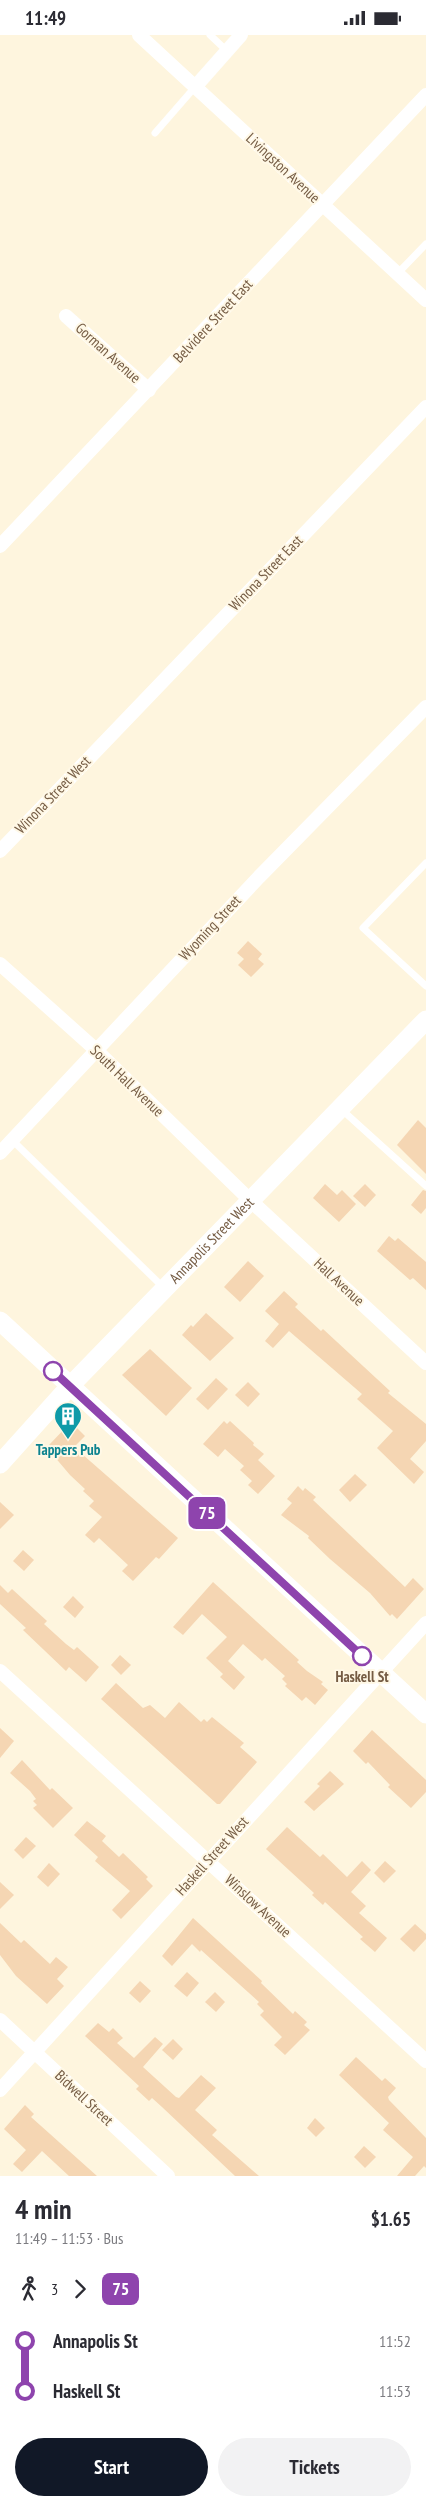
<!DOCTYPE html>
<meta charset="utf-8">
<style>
:root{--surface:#fff;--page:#f2f2f3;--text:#2b2b33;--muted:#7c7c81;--accent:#111827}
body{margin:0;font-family:"PT Sans Narrow",sans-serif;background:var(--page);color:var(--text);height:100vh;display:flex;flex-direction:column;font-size:19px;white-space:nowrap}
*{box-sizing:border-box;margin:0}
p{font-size:16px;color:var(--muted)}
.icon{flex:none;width:28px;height:28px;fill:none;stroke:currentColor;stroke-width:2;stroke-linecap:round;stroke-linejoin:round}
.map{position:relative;height:2141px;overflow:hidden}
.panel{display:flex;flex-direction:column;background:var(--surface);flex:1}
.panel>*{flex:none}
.badge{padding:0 10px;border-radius:8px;font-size:18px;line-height:32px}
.map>.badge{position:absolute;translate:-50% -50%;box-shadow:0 0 0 2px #fff}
.legs{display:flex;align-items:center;gap:8px;height:55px;padding:0 15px;font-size:16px}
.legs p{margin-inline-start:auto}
.overview{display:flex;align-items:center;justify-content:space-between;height:85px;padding:0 15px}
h1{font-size:28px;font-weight:700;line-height:38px}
.cta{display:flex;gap:10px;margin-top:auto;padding:10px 15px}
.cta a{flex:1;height:58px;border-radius:30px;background:var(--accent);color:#fff;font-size:20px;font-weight:700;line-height:58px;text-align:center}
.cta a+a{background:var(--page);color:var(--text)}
ul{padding:0 15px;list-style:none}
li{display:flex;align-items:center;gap:18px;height:50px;font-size:19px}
li i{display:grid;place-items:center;width:8px;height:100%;margin:0 6px;background:currentColor}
li i::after{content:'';width:12px;height:12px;margin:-6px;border:4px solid;border-radius:50%;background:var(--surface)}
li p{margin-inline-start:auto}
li:first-child i{background:linear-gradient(#0000 50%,currentColor 0)}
li:last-child i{background:linear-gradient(currentColor 50%,#0000 0)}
.status{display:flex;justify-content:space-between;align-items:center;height:35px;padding:0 25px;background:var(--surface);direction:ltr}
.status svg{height:14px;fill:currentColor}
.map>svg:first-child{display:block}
.building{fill:#f5d6b3}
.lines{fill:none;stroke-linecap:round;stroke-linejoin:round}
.lane{stroke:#fff;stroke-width:7}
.street{stroke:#fff;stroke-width:14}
.secondary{stroke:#fff;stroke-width:19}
.line-1-casing{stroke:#fff;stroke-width:11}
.line-1{stroke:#8e44ad;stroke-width:8}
.stop-1-dot{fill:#fff;stroke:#8e44ad;stroke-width:2.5}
.labels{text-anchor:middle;stroke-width:4;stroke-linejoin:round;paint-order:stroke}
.street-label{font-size:15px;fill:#755c44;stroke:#fff8e6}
.culture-label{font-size:15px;font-weight:bold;fill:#0d838f;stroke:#fff8e6}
.stop-label{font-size:15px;font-weight:bold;fill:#755c44;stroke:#fff8e6}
</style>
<div class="status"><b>11:49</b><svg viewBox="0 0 49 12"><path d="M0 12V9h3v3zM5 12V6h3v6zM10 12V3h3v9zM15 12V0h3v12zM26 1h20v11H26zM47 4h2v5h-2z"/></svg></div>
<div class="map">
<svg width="426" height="2141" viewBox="0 0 426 2141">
<rect width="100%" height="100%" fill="#fef5de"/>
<g class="building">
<path d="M248 906 262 919 258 924 264 929 251 942 238 930 244 924 237 918Z"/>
<path d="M418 1085 426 1093V1139L397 1110Z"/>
<path d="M325 1149 337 1160 342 1155 356 1169 339 1187 313 1163Z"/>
<path d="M365 1149 376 1160 365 1172 353 1161Z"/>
<path d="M423 1155 426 1156V1173L421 1179 411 1170Z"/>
<path d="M389 1201 395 1206 398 1203 426 1227V1255L413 1243 410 1245 377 1216Z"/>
<path d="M248 1226 264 1241 240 1267 224 1252Z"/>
<path d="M284 1256 298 1269 295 1272 321 1296 323 1294 390 1356 388 1358 426 1389V1406L410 1424 424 1437 414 1449 377 1413 393 1396 357 1364 362 1359 289 1296 273 1313 265 1306 279 1289 265 1276Z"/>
<path d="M206 1278 234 1303 210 1326 182 1300 191 1290 193 1292Z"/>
<path d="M150 1314 192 1353 166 1381 122 1340Z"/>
<path d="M216 1343 228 1354 208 1375 196 1364Z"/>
<path d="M248 1347 260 1359 248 1372 235 1360Z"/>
<path d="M224 1386 227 1389 230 1386 254 1408 253 1410 264 1419 258 1425 275 1441 258 1459 248 1450 252 1446 240 1435 244 1431 225 1414 218 1422 203 1409Z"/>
<path d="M71 1387 85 1401 74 1412 178 1503 159 1524 156 1522 133 1546 122 1536 128 1530 99 1503 94 1508 85 1500 102 1482 89 1471 94 1466 83 1456 85 1454 70 1440 48 1414 51 1412 49 1410Z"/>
<path d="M355 1439 367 1450 350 1467 339 1455Z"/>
<path d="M298 1451 303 1456 305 1453 316 1462 313 1465 405 1552 413 1543 424 1554 397 1584 392 1579 390 1581 370 1558 330 1524 308 1503 309 1501 281 1480 292 1468 287 1464Z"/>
<path d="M0 1467 14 1480 0 1494Z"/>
<path d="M23 1515 34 1525 24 1536 13 1526Z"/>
<path d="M213 1547 299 1625 297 1627 307 1636 323 1647 321 1649 328 1655 315 1670 306 1662 302 1666 285 1651 287 1649 282 1644 285 1641 265 1623 262 1626 243 1609 228 1626 245 1642 234 1655 220 1642 223 1639 206 1623 227 1602 202 1579 183 1600 173 1592Z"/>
<path d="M0 1550 8 1558 12 1554 47 1586 44 1589 66 1609 74 1615 77 1612 99 1632 86 1647 69 1632 66 1636 23 1595 26 1593 0 1569Z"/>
<path d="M73 1561 84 1572 75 1583 63 1572Z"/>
<path d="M120 1620 131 1630 121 1640 111 1630Z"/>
<path d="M116 1648 143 1673 150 1670 165 1683 179 1667 201 1687 204 1684 207 1687 212 1682 244 1708 240 1712 257 1727 220 1769H217L101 1664Z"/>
<path d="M0 1693 14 1706 0 1723Z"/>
<path d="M372 1695 426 1745V1757L411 1773 388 1752 390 1750 368 1727 366 1729 353 1716Z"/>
<path d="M22 1725 50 1755 52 1753 73 1773 53 1793 33 1773 37 1770 33 1766 36 1764 30 1756 10 1738Z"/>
<path d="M330 1736 344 1749 314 1776 304 1767 320 1751 317 1749Z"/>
<path d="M87 1786 106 1801 102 1806 119 1822 123 1818 148 1842 146 1844 153 1851 121 1884 112 1875 130 1856 95 1826 98 1822 74 1800Z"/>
<path d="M287 1792 320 1822 323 1819 347 1842 362 1826 371 1835 351 1857 366 1871 359 1878 387 1903 375 1917 360 1904 363 1902 325 1867 323 1870 312 1860 314 1858 266 1814Z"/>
<path d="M26 1802 36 1811 23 1824 14 1815Z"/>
<path d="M385 1826 396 1836 384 1848 374 1838Z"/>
<path d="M49 1828 60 1839 48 1852 37 1842Z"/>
<path d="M0 1847 14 1860 0 1874Z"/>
<path d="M193 1883 262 1946 261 1948 293 1979 295 1976 307 1987 304 1990 310 1995 285 2020 274 2010 282 2002 260 1980 264 1976 257 1969 259 1967 201 1915 200 1917 192 1909 172 1931 162 1921Z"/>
<path d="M0 1888 21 1908 24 1905 50 1929 56 1922 68 1932 57 1944 64 1951 47 1969 16 1941 0 1920Z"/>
<path d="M415 1889 426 1899V1904L414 1917 400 1904Z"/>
<path d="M187 1937 199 1948 187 1962 174 1951Z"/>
<path d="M140 1946 151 1956 140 1968 129 1958Z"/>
<path d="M215 1957 225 1967 216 1977 205 1967Z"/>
<path d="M98 1988 109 1997 113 1993 123 2003 117 2008 134 2023 155 2002 163 2009 143 2032 176 2062 179 2063 201 2040 216 2053 195 2075 217 2095 212 2100 259 2141H235L162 2072 152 2063 149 2066 136 2054 139 2051 85 2001Z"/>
<path d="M173 2004 183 2014 173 2025 162 2015Z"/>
<path d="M356 2022 382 2046 385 2043 396 2053 388 2062 389 2065 426 2103V2133L424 2131 415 2141H397L413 2122 383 2095 389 2088 339 2040Z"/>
<path d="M25 2070 34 2079 31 2082 97 2141H69L42 2116 22 2137 13 2129 26 2115 4 2094Z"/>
<path d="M315 2083 325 2093 316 2102 307 2093Z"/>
<path d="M364 2111 376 2122 365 2133 354 2122Z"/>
</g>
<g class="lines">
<g class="lane">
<path d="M210 0 227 16"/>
<path d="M155 98 195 52"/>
<path d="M398 238 426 209"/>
<path d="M426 828 363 893 426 951"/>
<path d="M341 1074 426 1151"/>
<path d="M12 1105 164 1253"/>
</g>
<g class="street">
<path d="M139 0 426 265"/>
<path d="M195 52 241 0"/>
<path d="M66 281 149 355"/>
<path d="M0 511 426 60"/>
<path d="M0 816 426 372"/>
<path d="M0 929 95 1014 251 1166 426 1328"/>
<path d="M0 1118 259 842 426 672"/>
<path d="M0 1636 426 2026"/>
<path d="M0 1985 168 2141"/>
<path d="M0 2055 426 1588"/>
</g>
<g class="secondary">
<path d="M0 1286 426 1679"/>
<path id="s1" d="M0 1429 70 1351 426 985"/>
</g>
</g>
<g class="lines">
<g class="line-1-casing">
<path id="line-1" d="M53 1336 362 1621"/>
</g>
<use href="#line-1" class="line-1"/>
</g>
<defs>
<g id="building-pin" transform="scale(1.4375)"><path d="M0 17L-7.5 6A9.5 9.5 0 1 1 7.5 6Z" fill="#0f9aa8" stroke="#fff8e6"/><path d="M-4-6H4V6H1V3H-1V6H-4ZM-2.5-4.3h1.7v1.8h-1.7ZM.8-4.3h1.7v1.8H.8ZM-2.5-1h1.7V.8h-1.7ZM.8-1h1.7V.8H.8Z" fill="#fff"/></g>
</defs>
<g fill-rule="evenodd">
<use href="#building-pin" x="68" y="1381"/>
</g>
<g class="stop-1-dot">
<circle cx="53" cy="1336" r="9"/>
<circle cx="362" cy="1621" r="9"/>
</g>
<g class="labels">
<g class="street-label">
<text transform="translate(283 133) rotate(43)" y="5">Livingston Avenue</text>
<text transform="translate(213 286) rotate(-47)" y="5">Belvidere Street East</text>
<text transform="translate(108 318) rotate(42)" y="5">Gorman Avenue</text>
<text transform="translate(266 538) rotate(-46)" y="5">Winona Street East</text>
<text transform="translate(53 760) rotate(-46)" y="5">Winona Street West</text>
<text transform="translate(210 893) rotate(-47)" y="5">Wyoming Street</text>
<text transform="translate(127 1046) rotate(44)" y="5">South Hall Avenue</text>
<text dy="5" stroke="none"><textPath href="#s1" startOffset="308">Annapolis Street West</textPath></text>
<text transform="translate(339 1247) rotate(43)" y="5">Hall Avenue</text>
<text transform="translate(212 1821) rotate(-48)" y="5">Haskell Street West</text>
<text transform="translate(258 1871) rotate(43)" y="5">Winslow Avenue</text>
<text transform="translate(84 2063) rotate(43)" y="5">Bidwell Street</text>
</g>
<g class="culture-label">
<text x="68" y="1420">Tappers Pub</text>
</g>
<g class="stop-label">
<text x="362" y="1647">Haskell St</text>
</g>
</g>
</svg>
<b class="badge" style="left:207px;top:1478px;background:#8e44ad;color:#fff">75</b>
</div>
<section class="panel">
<div class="overview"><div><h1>4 min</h1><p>11:49 – 11:53 · Bus</p></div><b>$1.65</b></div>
<div class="legs"><svg class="icon" aria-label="walk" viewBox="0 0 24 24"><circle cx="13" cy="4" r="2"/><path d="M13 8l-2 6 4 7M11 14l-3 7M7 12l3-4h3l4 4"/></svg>3<svg class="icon" aria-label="forward" viewBox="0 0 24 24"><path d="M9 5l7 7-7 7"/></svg><b class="badge" style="background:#8e44ad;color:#fff">75</b></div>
<ul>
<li><i style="color:#8e44ad"></i><b>Annapolis St</b><p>11:52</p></li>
<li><i style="color:#8e44ad"></i><b>Haskell St</b><p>11:53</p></li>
</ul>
<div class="cta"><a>Start</a><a>Tickets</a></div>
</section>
